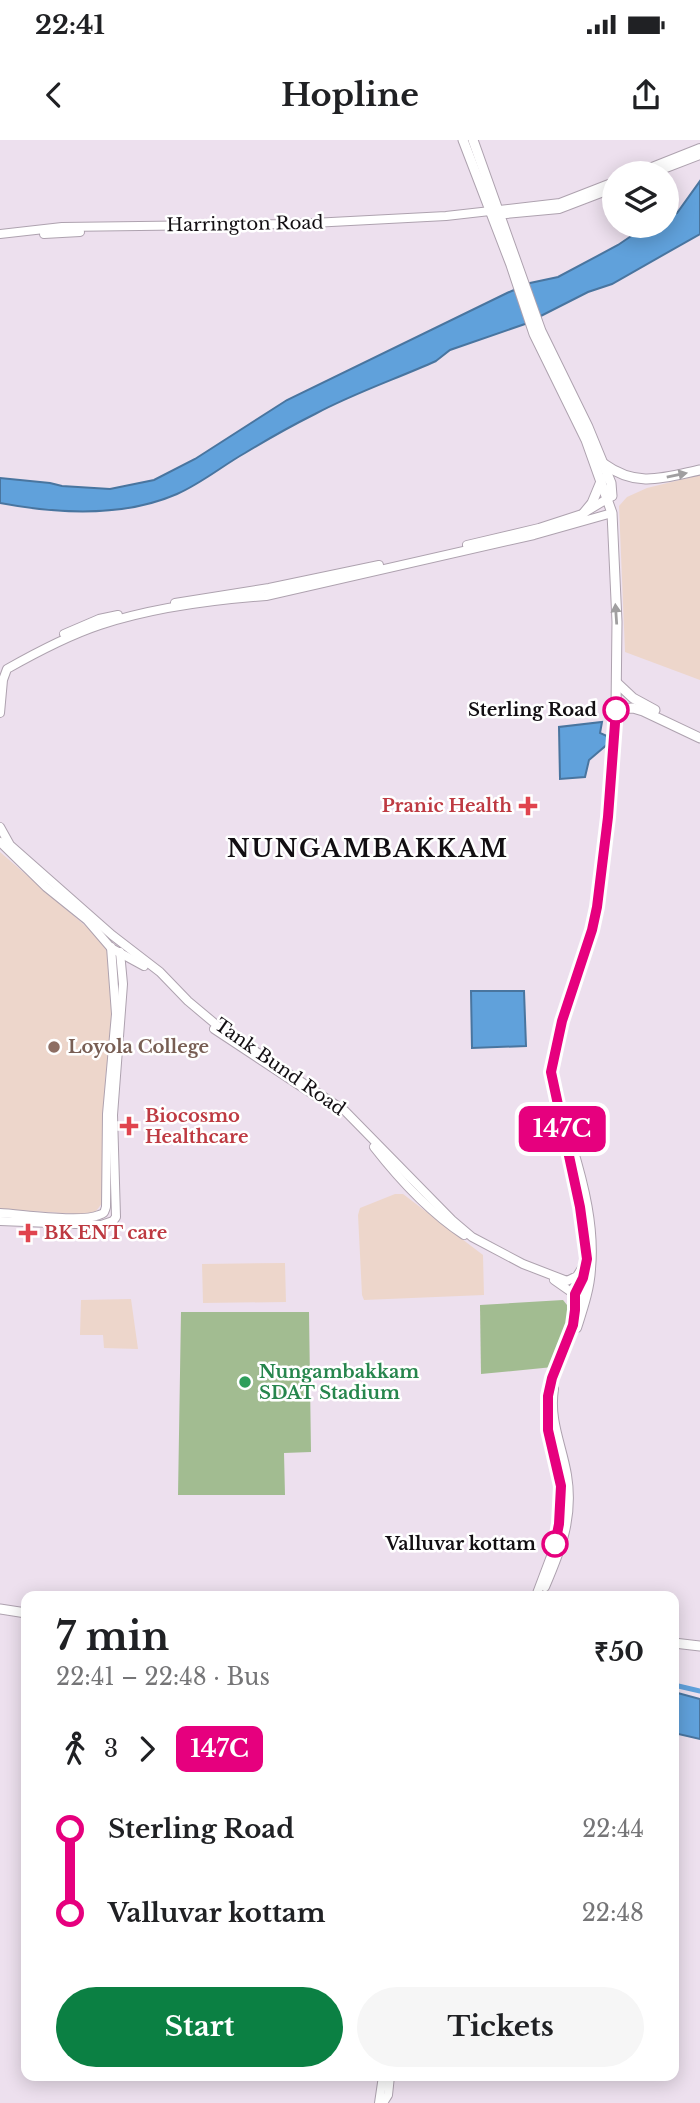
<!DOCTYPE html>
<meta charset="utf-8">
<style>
:root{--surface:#fff;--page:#f6f6f6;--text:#202124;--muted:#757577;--accent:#0b8043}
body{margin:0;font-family:"Libre Baskerville",serif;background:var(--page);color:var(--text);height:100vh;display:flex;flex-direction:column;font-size:26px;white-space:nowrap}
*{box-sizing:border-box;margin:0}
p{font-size:23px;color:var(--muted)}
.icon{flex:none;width:38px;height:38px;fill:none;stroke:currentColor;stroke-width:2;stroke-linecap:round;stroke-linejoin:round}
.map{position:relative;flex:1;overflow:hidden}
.panel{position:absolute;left:21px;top:1451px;width:658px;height:490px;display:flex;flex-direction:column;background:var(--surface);border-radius:14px;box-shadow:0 4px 18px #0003}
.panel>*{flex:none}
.badge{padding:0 14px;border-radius:10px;font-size:24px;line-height:46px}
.tools{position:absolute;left:602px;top:21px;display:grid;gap:14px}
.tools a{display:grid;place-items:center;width:77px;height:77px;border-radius:50%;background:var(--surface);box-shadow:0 4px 18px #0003;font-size:35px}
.map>.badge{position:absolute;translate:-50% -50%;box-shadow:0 0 0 4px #fff}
.legs{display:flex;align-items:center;gap:10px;height:77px;padding:0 35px;font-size:23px}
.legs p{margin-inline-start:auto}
.headline{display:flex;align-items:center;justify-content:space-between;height:119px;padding:0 35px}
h1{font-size:38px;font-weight:700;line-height:52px}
.action{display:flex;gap:14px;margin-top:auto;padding:14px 35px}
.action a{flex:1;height:80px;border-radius:42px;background:var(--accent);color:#fff;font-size:28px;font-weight:700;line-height:80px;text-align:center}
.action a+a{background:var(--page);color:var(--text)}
ul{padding:0 35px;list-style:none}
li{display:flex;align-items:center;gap:24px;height:84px;font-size:26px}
li i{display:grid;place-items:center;width:10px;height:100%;margin:0 9px;background:currentColor}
li i::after{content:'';width:18px;height:18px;margin:-9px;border:5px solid;border-radius:50%;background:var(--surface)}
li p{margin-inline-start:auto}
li:first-child i{background:linear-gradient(#0000 50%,currentColor 0)}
li:last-child i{background:linear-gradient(currentColor 50%,#0000 0)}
.status{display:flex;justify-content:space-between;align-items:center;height:49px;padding:0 35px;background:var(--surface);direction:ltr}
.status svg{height:19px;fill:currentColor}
header{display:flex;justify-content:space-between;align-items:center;height:91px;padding:0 35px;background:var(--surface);font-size:32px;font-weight:700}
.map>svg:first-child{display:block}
.education{fill:#edd6cb}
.green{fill:#a2bc91}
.water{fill:#60a1db;stroke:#49759f;stroke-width:2}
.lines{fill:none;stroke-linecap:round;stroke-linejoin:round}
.canal{stroke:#60a1db;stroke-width:5}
.secondary-casing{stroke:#aea2af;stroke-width:10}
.primary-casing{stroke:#aea2af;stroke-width:11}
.secondary{stroke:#fff;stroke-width:8}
.primary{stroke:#fff;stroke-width:9}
.oneway{fill:#a09fa0}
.line-1-casing{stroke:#fff;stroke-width:16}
.line-1{stroke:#e6007e;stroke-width:10}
.stop-1-dot{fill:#fff;stroke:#e6007e;stroke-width:3.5}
.health-dot{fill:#e0444e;stroke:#fff;stroke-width:2.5}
.education-dot{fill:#8d6e63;stroke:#fff;stroke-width:2.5}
.leisure-dot{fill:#2e9e5b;stroke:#fff;stroke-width:2.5}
.labels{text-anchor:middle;stroke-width:5;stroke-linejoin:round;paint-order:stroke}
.street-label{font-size:18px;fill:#120e12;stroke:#fff}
.stop-label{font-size:18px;font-weight:bold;fill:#120e12;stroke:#fff;text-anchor:end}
.health-label{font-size:18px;font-weight:bold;fill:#be3a42;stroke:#fff;text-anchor:start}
.education-label{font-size:18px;font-weight:bold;fill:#785e54;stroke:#fff;text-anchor:start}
.leisure-label{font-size:18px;font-weight:bold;fill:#27864d;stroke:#fff;text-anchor:start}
.district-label{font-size:24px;font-weight:bold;letter-spacing:2px;fill:#120e12;stroke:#fff}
</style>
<div class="status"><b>22:41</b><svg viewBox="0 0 49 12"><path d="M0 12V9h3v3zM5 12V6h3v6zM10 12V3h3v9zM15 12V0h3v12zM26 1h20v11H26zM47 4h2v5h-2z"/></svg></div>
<header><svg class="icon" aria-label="back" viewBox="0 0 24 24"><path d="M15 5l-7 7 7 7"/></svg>Hopline<svg class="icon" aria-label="share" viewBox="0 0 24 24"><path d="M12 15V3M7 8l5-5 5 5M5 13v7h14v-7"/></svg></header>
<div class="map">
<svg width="700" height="1963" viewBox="0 0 700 1963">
<rect width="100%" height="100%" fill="#ede0ee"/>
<g class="education">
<path d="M700 335V540L625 512 619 366 627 357 647 348Z"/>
<path d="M0 712 104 802 112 822 113 874 105 940 103 1062 93 1075 0 1069Z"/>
<path d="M395 1054H403L483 1115 484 1155 364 1160 362 1155 358 1075 360 1068Z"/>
<path d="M285 1123 286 1162 203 1163 202 1124Z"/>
<path d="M131 1159 138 1209 104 1208 103 1195H80L81 1160Z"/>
</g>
<g class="green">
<path d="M563 1160 571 1170V1183L553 1227 481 1234 480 1165Z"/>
<path d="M181 1172H309L311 1312 284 1313 285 1355H178Z"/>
</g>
<g class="water">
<path d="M700 41V94L612 144 588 152 525 184 450 210 436 221C396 239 354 253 315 274 291 286 268 299 245 313 222 326 202 343 177 354 122 378 58 374 0 363V338L50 343 62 346 110 349 154 340 195 319 287 260 507 153 530 143 558 137 618 105 646 86H667V75L677 73Z"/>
<path d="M602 582 600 593 609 597 610 602 589 620 585 637 560 639 559 587Z"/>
<path d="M471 851H524L526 906 472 908Z"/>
<path d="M674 1552 700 1559V1599L674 1593Z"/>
</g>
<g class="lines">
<path class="canal" d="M674 1545 700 1551"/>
<g class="secondary-casing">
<g id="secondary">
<path d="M637 33 700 8"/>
<path d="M653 33 700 15"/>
<path d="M506 74 559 69 614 48"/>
<path d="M0 94 62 87 293 84 446 76 560 63 614 42"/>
<path d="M44 94 80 92"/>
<path d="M467 405 539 388 582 374 612 356"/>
<path d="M175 463 269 448 379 425"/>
<path d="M64 494 99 479 118 475"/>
<path d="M0 573 3 540 7 529C37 512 67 496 100 485 151 468 212 460 266 456L534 395 612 373"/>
<path d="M0 687 10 705 112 795 160 832 188 861 219 887 345 971 452 1080 472 1097 523 1124 567 1141 577 1136 584 1125"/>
<path d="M0 702 46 747 87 780 111 808 144 826"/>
<path d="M214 889 317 957"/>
<path d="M572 1005C584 1044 595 1088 591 1129 590 1149 583 1169 577 1188"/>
<path d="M374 1007C399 1039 429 1072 464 1095"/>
<path d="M0 1073C22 1074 81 1083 99 1075 105 1073 104 1073 106 1067L107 974 116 874 111 807"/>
<path d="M0 1081 101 1085 113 1081 116 1077 113 975 123 844 120 812"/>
<path d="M554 1140 574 1154"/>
<path d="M545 1447C561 1410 574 1377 567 1335 562 1305 549 1280 554 1249"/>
<path d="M536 1456 556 1403 560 1384 561 1346 548 1290V1256L552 1238 573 1185 575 1170 574 1154 583 1137 587 1119 580 1067 551 931 562 881 592 790 597 767 608 677 616 569"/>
<path d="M379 1963 383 1936"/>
<path d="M383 1963 388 1955 390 1936"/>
</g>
</g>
<g class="primary-casing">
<g id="primary">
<path d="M463 0 511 125 534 194 586 300 612 373 617 482 616 569 633 568 643 571 700 598"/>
<path d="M473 0 541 191 588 287 611 343 612 356"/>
<path d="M604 324C637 348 663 338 700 330"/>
<path d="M583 374 592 363 602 339"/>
<path d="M617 543 633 558 655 570"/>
<path d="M0 1469 26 1473"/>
<path d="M674 1503 700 1506"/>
</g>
</g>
<use href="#secondary" class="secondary"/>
<use href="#primary" class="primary"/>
</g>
<defs><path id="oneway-solid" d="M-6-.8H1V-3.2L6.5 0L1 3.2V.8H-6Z" transform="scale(1.75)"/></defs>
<g class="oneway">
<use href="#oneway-solid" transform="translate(677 335) rotate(-12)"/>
<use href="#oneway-solid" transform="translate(616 474) rotate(-94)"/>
</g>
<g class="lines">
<g class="line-1-casing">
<path id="line-1" d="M555 1404 559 1384 561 1346 548 1290V1256L552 1238 573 1185 575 1170V1154L583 1138 587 1119 580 1067 551 932 562 881 592 790 597 767 608 677 616 570"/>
</g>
<use href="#line-1" class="line-1"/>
</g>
<g class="stop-1-dot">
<circle cx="616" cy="570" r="12"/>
<circle cx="555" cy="1404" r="12"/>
</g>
<g class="health-dot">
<path d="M524.5 655.5h7v7h7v7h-7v7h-7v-7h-7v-7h7z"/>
<path d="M125.5 975.5h7v7h7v7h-7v7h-7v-7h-7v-7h7z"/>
<path d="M24.5 1082.5h7v7h7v7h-7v7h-7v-7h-7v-7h7z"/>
</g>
<circle class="education-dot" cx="54" cy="907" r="7"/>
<circle class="leisure-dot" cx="245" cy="1242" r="7"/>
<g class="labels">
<g class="street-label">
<text transform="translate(245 84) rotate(-1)" y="6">Harrington Road</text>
<text transform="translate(280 927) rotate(35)" y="6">Tank Bund Road</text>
</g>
<g class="stop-label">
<text x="597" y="576">Sterling Road</text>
<text x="536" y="1410">Valluvar kottam</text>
</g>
<g class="health-label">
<text x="512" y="672" text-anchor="end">Pranic Health</text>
<text x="145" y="982">Biocosmo<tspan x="145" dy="21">Healthcare</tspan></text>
<text x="44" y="1099">BK ENT care</text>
</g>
<g class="education-label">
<text x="68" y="913">Loyola College</text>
</g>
<g class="leisure-label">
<text x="259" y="1238">Nungambakkam<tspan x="259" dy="21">SDAT Stadium</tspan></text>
</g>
<g class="district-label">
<text x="368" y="717">NUNGAMBAKKAM</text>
</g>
</g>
</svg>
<div class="tools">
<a><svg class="icon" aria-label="layers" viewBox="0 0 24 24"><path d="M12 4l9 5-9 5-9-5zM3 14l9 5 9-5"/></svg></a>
</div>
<b class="badge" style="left:562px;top:989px;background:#e6007e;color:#fff">147C</b>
<section class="panel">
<div class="headline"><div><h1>7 min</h1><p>22:41 – 22:48 · Bus</p></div><b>₹50</b></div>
<div class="legs"><svg class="icon" aria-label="walk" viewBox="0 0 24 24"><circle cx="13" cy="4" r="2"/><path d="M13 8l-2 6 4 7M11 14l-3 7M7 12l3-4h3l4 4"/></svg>3<svg class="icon" aria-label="forward" viewBox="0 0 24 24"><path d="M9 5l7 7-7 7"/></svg><b class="badge" style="background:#e6007e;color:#fff">147C</b></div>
<ul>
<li><i style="color:#e6007e"></i><b>Sterling Road</b><p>22:44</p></li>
<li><i style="color:#e6007e"></i><b>Valluvar kottam</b><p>22:48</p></li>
</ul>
<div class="action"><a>Start</a><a>Tickets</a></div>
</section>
</div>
